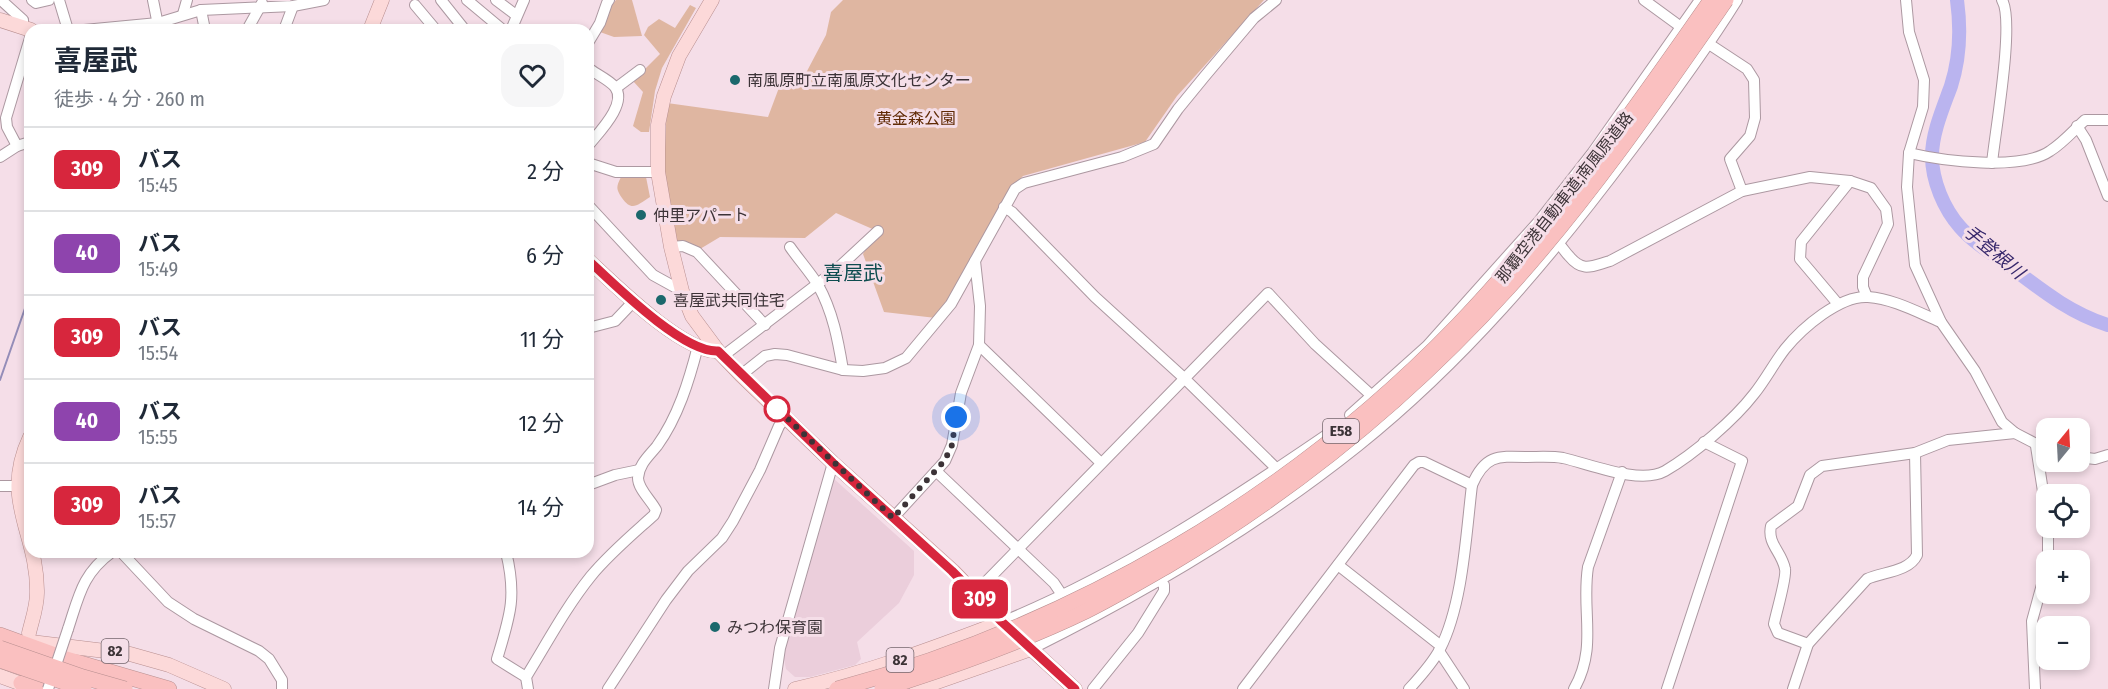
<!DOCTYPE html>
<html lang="ja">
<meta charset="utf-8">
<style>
:root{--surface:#fff;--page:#f6f6f7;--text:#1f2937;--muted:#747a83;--line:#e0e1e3}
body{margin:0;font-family:"Fira Sans Condensed","Noto Sans JP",sans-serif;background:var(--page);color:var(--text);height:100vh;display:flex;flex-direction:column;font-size:22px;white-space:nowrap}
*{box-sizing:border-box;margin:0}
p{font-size:20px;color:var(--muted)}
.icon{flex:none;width:33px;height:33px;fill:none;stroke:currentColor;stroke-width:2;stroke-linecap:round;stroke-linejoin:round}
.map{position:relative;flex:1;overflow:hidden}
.sheet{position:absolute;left:24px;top:24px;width:570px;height:534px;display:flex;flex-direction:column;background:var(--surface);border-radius:18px;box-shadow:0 3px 9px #0003}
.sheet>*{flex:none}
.badge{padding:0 12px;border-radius:9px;font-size:21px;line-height:39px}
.needle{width:39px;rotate:18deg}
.fabs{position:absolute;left:2036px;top:418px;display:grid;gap:12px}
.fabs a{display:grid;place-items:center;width:54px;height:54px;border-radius:12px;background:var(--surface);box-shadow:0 3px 9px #0003;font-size:30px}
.you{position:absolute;width:30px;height:30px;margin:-15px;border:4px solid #fff;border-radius:50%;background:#1a73e8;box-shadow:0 0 0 9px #1a73e833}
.map>.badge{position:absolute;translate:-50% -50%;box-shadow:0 0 0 3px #fff}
.round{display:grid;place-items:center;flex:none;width:63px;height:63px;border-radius:18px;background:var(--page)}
.summary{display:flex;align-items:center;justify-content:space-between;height:102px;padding:0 30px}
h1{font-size:28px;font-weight:700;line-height:45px}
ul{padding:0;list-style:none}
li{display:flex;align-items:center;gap:18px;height:84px;padding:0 30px;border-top:2px solid var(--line)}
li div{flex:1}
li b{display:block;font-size:22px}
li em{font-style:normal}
li .badge{min-width:66px;font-weight:700;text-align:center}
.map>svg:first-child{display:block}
.built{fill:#ebcedb}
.green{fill:#dfb6a1}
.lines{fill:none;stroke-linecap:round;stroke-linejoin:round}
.stream{stroke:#948db8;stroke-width:2}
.river{stroke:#bab4ef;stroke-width:14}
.minor-casing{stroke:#ac98a1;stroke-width:12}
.major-casing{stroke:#b88f90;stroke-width:15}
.highway-casing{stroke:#b88f90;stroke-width:16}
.minor{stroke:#fff;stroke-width:10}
.major{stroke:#fcd9d9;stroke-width:14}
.highway{stroke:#fac0c0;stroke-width:15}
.minor-bridge-casing{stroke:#ac98a1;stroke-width:12;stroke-linecap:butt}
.highway-bridge-casing{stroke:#b88f90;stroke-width:16;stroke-linecap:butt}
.minor-bridge{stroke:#fff;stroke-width:10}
.highway-bridge{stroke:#fac0c0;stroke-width:15}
.line-casing{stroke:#fff;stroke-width:14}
.line{stroke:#d7263d;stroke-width:9}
.walk{stroke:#3c3337;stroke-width:6;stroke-dasharray:0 10.8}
.poi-dot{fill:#1b686c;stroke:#f5dee8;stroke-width:2}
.stop-dot{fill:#fff;stroke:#d7263d;stroke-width:3}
.labels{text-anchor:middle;stroke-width:6;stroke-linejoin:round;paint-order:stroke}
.shield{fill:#f5dee8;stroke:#74666c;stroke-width:1.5}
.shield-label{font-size:15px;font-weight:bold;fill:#3c3337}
.poi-label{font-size:16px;fill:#3c3337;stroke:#f5dee8;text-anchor:start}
.park-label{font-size:16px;fill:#602a05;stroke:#f5dee8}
.street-label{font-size:16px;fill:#3c3337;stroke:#f5dee8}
.water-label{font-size:18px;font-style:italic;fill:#37286c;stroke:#f5dee8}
.quarter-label{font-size:20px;fill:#0d4c4f;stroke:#f5dee8}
</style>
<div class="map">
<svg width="2108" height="689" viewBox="0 0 2108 689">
<rect width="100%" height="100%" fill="#f5dee8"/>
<path class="built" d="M833 478 914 551V575L899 603 857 642 861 659 855 665 810 677H795L786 669 783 654Z"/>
<g class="green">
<path d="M616 0H632L642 36 614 37 600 32 608 10Z"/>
<path d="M843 0H1264L1177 96 1145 142 1023 176 1009 190 960 281 936 318 884 312 863 254 877 231 836 213 805 238 720 237 700 249 675 240 664 171 667 103 768 117 783 77 806 73 826 35 831 12Z"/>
<path d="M690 5 696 8 662 68 655 91 649 132H641L633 126 643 92 633 81 660 54 644 35 648 27 659 19 675 28Z"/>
<path d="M621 177H646L650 197C637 205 632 212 622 198 616 189 616 187 621 177Z"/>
</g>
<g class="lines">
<path class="stream" d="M0 380 30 294"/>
<path class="river" d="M1957 0C1961 29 1960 58 1951 86 1943 108 1932 133 1932 156 1932 181 1944 209 1960 227 1973 242 1991 253 2007 264 2039 288 2069 313 2108 325"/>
<g class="minor-casing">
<g id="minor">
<path d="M1 0 23 20V27"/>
<path d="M32 0 36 3 49 0"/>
<path d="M59 0 68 30"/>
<path d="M153 0 159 30"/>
<path d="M441 0 465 30"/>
<path d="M467 0 503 30"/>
<path d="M496 0 516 15"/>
<path d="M1644 0 1681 27"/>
<path d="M1906 0 1909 32 1924 80 1923 107 1909 153 1907 187 1915 265 1941 322 1975 371 2002 422 2015 433 2046 449"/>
<path d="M415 5 436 30"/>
<path d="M201 10 205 30"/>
<path d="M183 14 187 0"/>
<path d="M84 30 158 23 201 10 293 6 324 0"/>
<path d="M247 30 262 3"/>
<path d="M284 30 293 6"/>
<path d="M511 30 524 0"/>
<path d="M588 43 600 23 607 3 609 0"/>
<path d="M1709 44 1747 69 1754 80 1755 118 1750 136 1730 159 1742 191"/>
<path d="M616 88 640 70"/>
<path d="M2077 126 2086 140 2108 196"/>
<path d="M17 146 7 127 6 118 30 38"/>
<path d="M588 146C598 133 628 104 615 87 609 80 598 75 591 70"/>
<path d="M1909 153C1943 161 2021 171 2050 151 2063 143 2074 130 2085 120H2108"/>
<path d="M0 157 17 146 30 142"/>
<path d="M588 163 616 172H658"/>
<path d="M1992 163C1995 132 2015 21 2002 0"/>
<path d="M588 205 653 275 682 291"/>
<path d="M1004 207 1012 212 1095 297 1184 378 1277 469"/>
<path d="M1559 244C1563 248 1565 252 1569 256 1583 273 1592 266 1610 261L1742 191 1810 177 1850 181 1871 188 1886 209 1888 224 1863 277V287L1867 297"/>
<path d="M671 247 683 246 697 252 765 325"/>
<path d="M790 247C799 260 810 272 818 285 833 312 838 340 843 370"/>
<path d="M1838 304 1800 259 1801 242 1850 181"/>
<path d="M588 328 615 321 634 301"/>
<path d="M979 345 1101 463"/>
<path d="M723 356 837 269 878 231"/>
<path d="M741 375 765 356 775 354 787 355 843 370 863 371 885 368 906 358 951 304 1015 189 1024 183 1122 157 1154 144 1178 109 1205 76 1254 18 1276 0"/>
<path d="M1350 415 1427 346 1539 221 1593 152 1700 0"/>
<path d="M2036 446 2046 511"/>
<path d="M2079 457 2095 459 2108 455"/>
<path d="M936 471 1054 583 1062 595"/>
<path d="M588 485 615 475 639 470"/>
<path d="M0 486H12"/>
<path d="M893 518 936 471 945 461 952 445 961 393 979 345 980 306 975 261"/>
<path d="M121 552 168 602 194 619 259 651 269 659 282 680V689"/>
<path d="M506 552C517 597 510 616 497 659L526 677"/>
<path d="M2048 561V528"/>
<path d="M1338 565 1441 646"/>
<path d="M975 593 1268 293 1315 344 1371 395"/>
<path d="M1002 622C1120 574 1227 503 1331 432"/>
<path d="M68 629C79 596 82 574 112 552"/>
<path d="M1808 644 1778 633 1774 624C1776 613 1787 577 1785 569 1782 552 1767 544 1771 526L1798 506 1810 475 1822 466 1915 453 1948 440 2015 433"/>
<path d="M1031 649C1146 592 1258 526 1358 446 1463 362 1550 259 1630 152 1667 103 1704 53 1737 0"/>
<path d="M1439 651 1464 689"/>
<path d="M528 689 526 677C547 643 566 607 591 576 610 553 633 534 654 515L656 510C651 500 638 489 638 478 639 464 649 456 657 446 678 417 689 381 698 346"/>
<path d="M608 689 666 600 688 571 722 538 733 521 760 470 779 426 786 417"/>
<path d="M774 689 780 648 833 463"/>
<path d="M1093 689 1138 633 1164 591V585L1160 581"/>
<path d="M1243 689 1414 465 1419 462H1424L1472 485"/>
<path d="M1409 689C1420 677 1432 664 1440 649 1463 604 1466 534 1472 485 1485 455 1497 456 1527 457 1539 457 1552 456 1563 458 1590 464 1640 485 1665 471 1694 454 1734 420 1754 394 1766 379 1774 363 1785 349 1802 328 1840 295 1868 297 1894 299 1917 312 1941 322"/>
<path d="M1574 689C1598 647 1581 611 1588 567L1622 472"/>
<path d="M1667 689 1742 461 1704 442"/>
<path d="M1793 689 1808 644 1867 579C1882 572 1909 572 1917 555L1915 453"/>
<path d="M2035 689 2032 621 2046 570"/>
</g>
</g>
<g class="major-casing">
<g id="major">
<path d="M712 0 679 56 664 96 658 125V172L671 247 682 291 692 316 718 351 741 375 833 463 953 571 1002 622 1075 689"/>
<path d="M0 20 31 30"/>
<path d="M370 30 382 0"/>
<path d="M588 260C614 284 683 353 718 351"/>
<path d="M29 633C32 620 37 607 37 593 38 532 0 501 30 437"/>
<path d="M31 642 130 654 169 665 224 689"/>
<path d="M0 676 30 687"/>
<path d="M795 689C867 673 934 648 1002 622"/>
<path d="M917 689 1031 649"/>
</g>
</g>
<g class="highway-casing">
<g id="highway">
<path d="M0 635 66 659 169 689"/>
<path d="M21 683 41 689"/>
</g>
</g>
<use href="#minor" class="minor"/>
<use href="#major" class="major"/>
<use href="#highway" class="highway"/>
<g class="minor-bridge-casing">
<path id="minor-bridge" d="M48 689 68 629"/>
</g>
<g class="highway-bridge-casing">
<g id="highway-bridge">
<path d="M0 648 83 677 125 689"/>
<path d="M0 660 84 689"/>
<path d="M837 689C1071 626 1289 500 1458 325 1553 226 1633 112 1711 0"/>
<path d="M882 689C951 667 1020 643 1086 611 1114 597 1141 581 1169 565 1297 489 1410 397 1510 286 1590 197 1658 98 1726 0"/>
</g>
</g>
<use href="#minor-bridge" class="minor-bridge"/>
<use href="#highway-bridge" class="highway-bridge"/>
</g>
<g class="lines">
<g class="line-casing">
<path id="line" d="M588 260C614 284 683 353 718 351L833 463 952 571 1002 622 1075 689"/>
</g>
<use href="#line" class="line"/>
<path class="walk" d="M777 409 771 403 893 518 945 460 952 445 956 417"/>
</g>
<g class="poi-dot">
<circle cx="735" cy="80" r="6"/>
<circle cx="641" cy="215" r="6"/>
<circle cx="661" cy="300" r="6"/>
<circle cx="715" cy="627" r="6"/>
</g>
<circle class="stop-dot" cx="777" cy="409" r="12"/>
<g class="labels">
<g class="shield">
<rect x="1323" y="419" width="36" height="24" rx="4.5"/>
<rect x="101.5" y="639" width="27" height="24" rx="4.5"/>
<rect x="886.5" y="648" width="27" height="24" rx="4.5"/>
</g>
<g class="shield-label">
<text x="1341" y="436">E58</text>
<text x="115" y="656">82</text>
<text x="900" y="665">82</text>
</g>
<g class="poi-label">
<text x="747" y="86">南風原町立南風原文化センター</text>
<text x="653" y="221">仲里アパート</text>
<text x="673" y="306">喜屋武共同住宅</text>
<text x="727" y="633">みつわ保育園</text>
</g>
<g class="park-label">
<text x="916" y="124">黄金森公園</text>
</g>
<g class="street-label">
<text transform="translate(1564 197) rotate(-52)" y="6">那覇空港自動車道;南風原道路</text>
</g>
<g class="water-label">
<text transform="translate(1994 252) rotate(40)" y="6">手登根川</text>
</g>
<g class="quarter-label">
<text x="853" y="280">喜屋武</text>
</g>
</g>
</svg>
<div class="fabs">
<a><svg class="needle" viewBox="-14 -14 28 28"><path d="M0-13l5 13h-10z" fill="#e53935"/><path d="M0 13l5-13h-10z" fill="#747a83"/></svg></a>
<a><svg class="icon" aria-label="locate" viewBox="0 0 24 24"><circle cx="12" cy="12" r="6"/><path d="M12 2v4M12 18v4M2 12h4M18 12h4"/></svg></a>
<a>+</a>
<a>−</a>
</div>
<div class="you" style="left:956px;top:417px"></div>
<b class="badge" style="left:980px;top:599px;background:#d7263d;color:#fff">309</b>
<section class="sheet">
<div class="summary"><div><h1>喜屋武</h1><p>徒歩 · 4 分 · 260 m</p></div><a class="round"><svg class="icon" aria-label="heart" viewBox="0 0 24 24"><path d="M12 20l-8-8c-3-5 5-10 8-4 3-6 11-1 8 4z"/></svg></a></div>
<ul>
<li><span class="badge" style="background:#d7263d;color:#fff">309</span><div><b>バス</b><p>15:45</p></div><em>2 分</em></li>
<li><span class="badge" style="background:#8e44ad;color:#fff">40</span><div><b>バス</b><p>15:49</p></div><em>6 分</em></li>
<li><span class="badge" style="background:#d7263d;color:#fff">309</span><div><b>バス</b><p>15:54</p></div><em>11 分</em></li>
<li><span class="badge" style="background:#8e44ad;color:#fff">40</span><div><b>バス</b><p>15:55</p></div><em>12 分</em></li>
<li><span class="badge" style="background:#d7263d;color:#fff">309</span><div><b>バス</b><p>15:57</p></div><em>14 分</em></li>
</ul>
</section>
</div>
